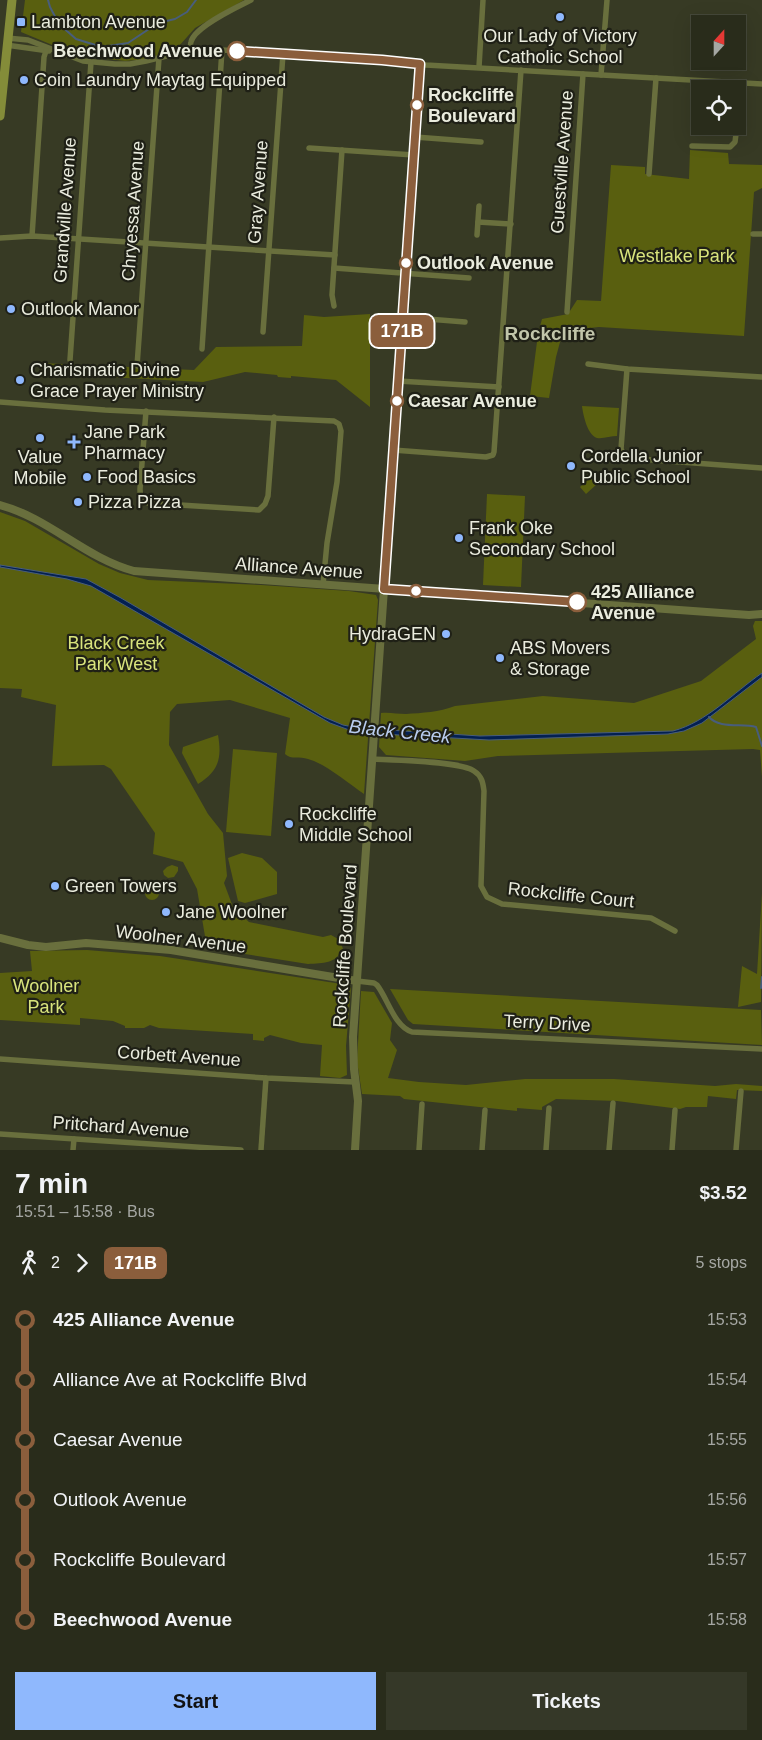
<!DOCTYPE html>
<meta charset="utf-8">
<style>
:root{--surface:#292c1b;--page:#353828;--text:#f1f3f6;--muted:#a5a7a3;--line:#45483a;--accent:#8fb8fd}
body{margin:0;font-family:Helvetica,sans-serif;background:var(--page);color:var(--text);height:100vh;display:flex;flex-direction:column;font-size:19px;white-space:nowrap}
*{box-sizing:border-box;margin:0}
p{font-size:16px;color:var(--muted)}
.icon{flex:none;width:28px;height:28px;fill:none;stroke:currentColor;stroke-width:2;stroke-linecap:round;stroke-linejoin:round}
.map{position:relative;height:1150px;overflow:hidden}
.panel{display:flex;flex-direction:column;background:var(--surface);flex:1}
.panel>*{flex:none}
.badge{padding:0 10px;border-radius:8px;font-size:18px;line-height:32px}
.needle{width:32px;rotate:21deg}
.tools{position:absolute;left:691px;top:15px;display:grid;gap:10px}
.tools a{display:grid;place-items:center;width:55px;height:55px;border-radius:0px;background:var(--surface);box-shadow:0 5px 20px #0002,0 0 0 1px var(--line);font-size:25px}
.map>.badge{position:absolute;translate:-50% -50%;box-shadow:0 0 0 2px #fff}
.legs{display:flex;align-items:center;gap:8px;height:55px;padding:0 15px;font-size:16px}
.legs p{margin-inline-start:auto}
.headline{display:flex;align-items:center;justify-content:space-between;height:85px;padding:0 15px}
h1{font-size:28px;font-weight:800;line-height:38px}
.cta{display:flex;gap:10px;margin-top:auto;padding:10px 15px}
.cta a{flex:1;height:58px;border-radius:0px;background:var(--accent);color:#111;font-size:20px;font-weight:800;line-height:58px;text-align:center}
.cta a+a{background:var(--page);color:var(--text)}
ul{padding:0 15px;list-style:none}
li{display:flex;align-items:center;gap:18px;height:60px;font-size:19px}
li i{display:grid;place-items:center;width:8px;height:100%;margin:0 6px;background:currentColor}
li i::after{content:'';width:12px;height:12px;margin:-6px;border:4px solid;border-radius:50%;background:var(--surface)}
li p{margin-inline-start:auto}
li:first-child i{background:linear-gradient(#0000 50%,currentColor 0)}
li:last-child i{background:linear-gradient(currentColor 50%,#0000 0)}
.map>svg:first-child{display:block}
.green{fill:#595f0f}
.water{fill:#032052;stroke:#485d7c}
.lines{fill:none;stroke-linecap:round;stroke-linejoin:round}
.stream{stroke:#485d7c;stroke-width:2}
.minor{stroke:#696f3d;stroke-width:5.5}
.tertiary{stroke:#696f3d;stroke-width:8}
.secondary{stroke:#848c39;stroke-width:9}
.line-1-casing{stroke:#fff;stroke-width:11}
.line-1{stroke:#8b5e3c;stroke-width:8}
.poi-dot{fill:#8fb8fd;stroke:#1f2016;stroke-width:2}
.stop-1-dot{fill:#fff;stroke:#8b5e3c;stroke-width:2.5}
.labels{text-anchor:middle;stroke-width:4.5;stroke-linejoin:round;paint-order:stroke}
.poi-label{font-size:18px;fill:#eaecde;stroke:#1f2016;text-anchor:start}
.stop-label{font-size:18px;font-weight:bold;fill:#eaecde;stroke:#1f2016;text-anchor:start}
.street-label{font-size:18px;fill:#eaecde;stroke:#1f2016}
.park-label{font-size:18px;fill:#d9e47c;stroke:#1f2016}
.neighbourhood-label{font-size:19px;font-weight:bold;fill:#c1c5aa;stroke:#1f2016}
.water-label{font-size:19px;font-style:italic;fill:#b9cdef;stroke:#1f2016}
</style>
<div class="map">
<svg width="762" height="1150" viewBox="0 0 762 1150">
<rect width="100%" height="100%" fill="#373a24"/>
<g class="green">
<path d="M25 0H244L195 28 179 46 149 59 125 61 91 57 62 49 21 32Z"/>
<path d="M690 150 728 153 729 164 762 165V188L754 192 744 336 599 327 563 331 556 357 549 398 530 396 538 334 542 319 568 314 577 300 601 301 611 165 645 167V174L689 179Z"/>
<path d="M370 314V407L336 380 291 376V378L278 377 277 375 245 372 203 382 50 374 41 363 194 370 216 347 302 346 304 315 324 317Z"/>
<path d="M582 406 619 408 617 436C611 436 603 439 597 438 587 435 583 414 582 406Z"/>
<path d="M591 477 597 484 586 494 580 487Z"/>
<path d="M487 494 525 496 521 587 483 585Z"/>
<path d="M0 512 25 521 99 564 120 573 148 580 261 585 349 591 376 595 378 600 364 794C348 783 326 764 308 759 300 756 291 760 285 754L290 718 230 700 177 704 170 712 169 745 208 814 223 833 227 876 224 883 233 907 249 922 323 937 331 935 340 940 343 949C335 964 324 963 308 964L207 948 197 889 183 862 153 854 155 833 111 769 104 765 52 766 56 705 21 697 22 689 0 688Z"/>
<path d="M755 621H762V777L760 750 753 749 498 756 465 761 386 755 379 747 381 713C390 712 397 714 406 714 422 713 439 712 455 706L543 696 634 703 701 681 756 639 753 626Z"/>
<path d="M218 735C222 758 219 771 198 784L182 753 183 747Z"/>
<path d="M233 749 277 753 271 836 226 832Z"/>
<path d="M242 853 262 858 277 872V894L245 903 238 901 228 858Z"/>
<path d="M172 865 178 867V871L174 877 168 878 164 875 163 871 167 867Z"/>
<circle cx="152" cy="893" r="7"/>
<path d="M762 893 761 1002 738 1007 742 966 757 974Z"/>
<path d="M87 950 160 956 348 985 351 988 346 1046 347 1075 340 1078 320 1076 322 1045 301 1043 270 1035 264 1038V1041L253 1040V1034L159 1028 150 1025 144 1028H125V1026L113 1021 80 1018V1025L0 1020V973L32 971 30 951Z"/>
<path d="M390 989 761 1010 762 1045 413 1024 408 1020Z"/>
<path d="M361 991 374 992 392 1023 390 1040 397 1050 388 1078 419 1082 466 1085 525 1079H614L715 1086 736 1084 762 1086V1091L737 1090 736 1099 708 1096 707 1107H686L680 1109 617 1101 556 1099 542 1107V1110L517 1108V1111L404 1099 400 1096 362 1094 357 1061Z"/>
</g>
<path class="water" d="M0 565 86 579 121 598 324 717 343 725 358 728 480 736 673 731C707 722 733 693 762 673V677L702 723 684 731 668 734 489 740 364 733 352 731 330 723 91 586 67 579 0 567Z"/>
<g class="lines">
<g class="stream">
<path d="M48 0 50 7 59 24 76 39 102 47 128 43 158 23 175 19 187 12 196 0"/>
<path d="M709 717C719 729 742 723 756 727L762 746"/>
<path d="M761 988 762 977"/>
</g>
<g class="minor">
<path d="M7 38 28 40 83 61 115 64H130L146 61 191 50H222L382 60 426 65 762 84"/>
<path d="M6 45 49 51"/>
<path d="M191 50C191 48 190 44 191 42 194 27 237 7 251 0"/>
<path d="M479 67 483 0"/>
<path d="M601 75 607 0"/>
<path d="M738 112 739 83"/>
<path d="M415 137 481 142"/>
<path d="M692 146 730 147 735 142 737 126"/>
<path d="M309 148 414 155"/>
<path d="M649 174 656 78"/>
<path d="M478 222 511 224"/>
<path d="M753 234H762"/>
<path d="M477 235 479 206"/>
<path d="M32 236 44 57 46 51"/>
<path d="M0 238 32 236 335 255"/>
<path d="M334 268 469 278"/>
<path d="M334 306 332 295 342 150"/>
<path d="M567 312 583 74"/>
<path d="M403 317 465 322"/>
<path d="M263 332 283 54"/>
<path d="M202 349 222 50"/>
<path d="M70 360 91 62"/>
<path d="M588 364 627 369 762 377"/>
<path d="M137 366 159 58"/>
<path d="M627 369 621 449 626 458 762 468"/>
<path d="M398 381 499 387"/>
<path d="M0 402 105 410 334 421 339 424 341 431 337 482 327 543 323 585"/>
<path d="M146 411 140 489C140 496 141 500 148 503L259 510 265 504 268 496 274 417"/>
<path d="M393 450 486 457 493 455 494 452 521 70"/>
<path d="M384 589 420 64"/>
<path d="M372 759C393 760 460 761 474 771 482 776 483 783 484 791L481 886 487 897 502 904 651 918 675 931"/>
<path d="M357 981 374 983 377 985C388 999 394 1026 412 1032L762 1049"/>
<path d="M0 1059 266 1078 355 1082"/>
<path d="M0 1134 241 1150"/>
<path d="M73 1150 74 1139"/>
<path d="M261 1150 266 1078"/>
<path d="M419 1150 422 1104"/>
<path d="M482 1150 485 1110"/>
<path d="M546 1150 549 1108"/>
<path d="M609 1150 613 1103"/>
<path d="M672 1150 675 1110"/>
<path d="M736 1150 741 1091"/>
</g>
<g class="tertiary">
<path d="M0 505C49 518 85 558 134 571L749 615 762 614"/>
<path d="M0 938 28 945 46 947 86 943 171 950 357 981"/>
<path d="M355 1150 358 1101 354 1069 353 1037 384 589"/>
</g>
<path class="secondary" d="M0 116 12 0"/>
</g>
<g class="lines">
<g class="line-1-casing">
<path id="line-1" d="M237 51 382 60 420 64 384 589 577 602"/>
</g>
<use href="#line-1" class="line-1"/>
</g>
<g class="poi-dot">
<circle cx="560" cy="17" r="5"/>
<rect x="16" y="17" width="10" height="10" rx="2.5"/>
<circle cx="24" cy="80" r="5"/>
<circle cx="11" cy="309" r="5"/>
<circle cx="20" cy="380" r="5"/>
<circle cx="40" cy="438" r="5"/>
<path d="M71.5 434.5h5v5h5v5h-5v5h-5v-5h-5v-5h5z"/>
<circle cx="571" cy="466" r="5"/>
<circle cx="87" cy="477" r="5"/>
<circle cx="78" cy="502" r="5"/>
<circle cx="459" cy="538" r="5"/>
<circle cx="446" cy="634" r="5"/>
<circle cx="500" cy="658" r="5"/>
<circle cx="289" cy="824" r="5"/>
<circle cx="55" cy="886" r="5"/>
<circle cx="166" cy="912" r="5"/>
</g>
<g class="stop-1-dot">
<circle cx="237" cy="51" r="9"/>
<circle cx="417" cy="105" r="6"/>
<circle cx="406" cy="263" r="6"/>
<circle cx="397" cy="401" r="6"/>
<circle cx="416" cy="591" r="6"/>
<circle cx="577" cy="602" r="9"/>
</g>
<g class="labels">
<g class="poi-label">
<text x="31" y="28">Lambton Avenue</text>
<text x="560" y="42" text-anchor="middle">Our Lady of Victory<tspan x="560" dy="21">Catholic School</tspan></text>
<text x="34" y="86">Coin Laundry Maytag Equipped</text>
<text x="21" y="315">Outlook Manor</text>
<text x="30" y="376">Charismatic Divine<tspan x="30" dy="21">Grace Prayer Ministry</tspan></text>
<text x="84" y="438">Jane Park<tspan x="84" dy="21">Pharmacy</tspan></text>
<text x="581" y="462">Cordella Junior<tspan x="581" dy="21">Public School</tspan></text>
<text x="40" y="463" text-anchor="middle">Value<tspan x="40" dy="21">Mobile</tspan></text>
<text x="97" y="483">Food Basics</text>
<text x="88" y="508">Pizza Pizza</text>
<text x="469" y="534">Frank Oke<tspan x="469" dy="21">Secondary School</tspan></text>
<text x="436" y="640" text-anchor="end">HydraGEN</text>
<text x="510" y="654">ABS Movers<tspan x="510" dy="21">&amp; Storage</tspan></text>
<text x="299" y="820">Rockcliffe<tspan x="299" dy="21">Middle School</tspan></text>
<text x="65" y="892">Green Towers</text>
<text x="176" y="918">Jane Woolner</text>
</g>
<g class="stop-label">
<text x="223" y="57" text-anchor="end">Beechwood Avenue</text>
<text x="428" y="101">Rockcliffe<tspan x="428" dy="21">Boulevard</tspan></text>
<text x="417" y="269">Outlook Avenue</text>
<text x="408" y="407">Caesar Avenue</text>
<text x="591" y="598">425 Alliance<tspan x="591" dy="21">Avenue</tspan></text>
</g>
<g class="street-label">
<text transform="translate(562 162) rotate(-86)" y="6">Guestville Avenue</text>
<text transform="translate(258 192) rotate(-86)" y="6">Gray Avenue</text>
<text transform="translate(65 210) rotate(-86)" y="6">Grandville Avenue</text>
<text transform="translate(133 211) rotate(-86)" y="6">Chryessa Avenue</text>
<text transform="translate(299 568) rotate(4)" y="6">Alliance Avenue</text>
<text transform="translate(571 895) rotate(6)" y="6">Rockcliffe Court</text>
<text transform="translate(181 939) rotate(7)" y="6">Woolner Avenue</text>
<text transform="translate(345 946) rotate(-86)" y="6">Rockcliffe Boulevard</text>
<text transform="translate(547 1023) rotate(3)" y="6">Terry Drive</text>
<text transform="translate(179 1056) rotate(4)" y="6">Corbett Avenue</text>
<text transform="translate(121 1127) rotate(4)" y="6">Pritchard Avenue</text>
</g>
<g class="park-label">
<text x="677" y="262">Westlake Park</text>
<text x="116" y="649">Black Creek<tspan x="116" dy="21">Park West</tspan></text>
<text x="46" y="992">Woolner<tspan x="46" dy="21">Park</tspan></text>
</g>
<g class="neighbourhood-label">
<text x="550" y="340">Rockcliffe</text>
</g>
<g class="water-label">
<text transform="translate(400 731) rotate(6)" y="7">Black Creek</text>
</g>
</g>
</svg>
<div class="tools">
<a><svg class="needle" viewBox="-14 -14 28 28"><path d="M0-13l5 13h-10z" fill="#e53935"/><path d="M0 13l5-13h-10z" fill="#a5a7a3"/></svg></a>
<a><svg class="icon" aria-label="locate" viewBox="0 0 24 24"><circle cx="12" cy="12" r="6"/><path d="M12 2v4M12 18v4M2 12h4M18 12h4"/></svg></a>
</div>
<b class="badge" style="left:402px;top:331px;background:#8b5e3c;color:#fff">171B</b>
</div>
<section class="panel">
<div class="headline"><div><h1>7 min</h1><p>15:51 – 15:58 · Bus</p></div><b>$3.52</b></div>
<div class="legs"><svg class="icon" aria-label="walk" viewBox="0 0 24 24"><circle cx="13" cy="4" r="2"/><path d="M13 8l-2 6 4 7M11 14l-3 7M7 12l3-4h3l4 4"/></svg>2<svg class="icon" aria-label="forward" viewBox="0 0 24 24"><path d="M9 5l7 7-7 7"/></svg><b class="badge" style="background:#8b5e3c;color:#fff">171B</b><p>5 stops</p></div>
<ul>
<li><i style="color:#8b5e3c"></i><b>425 Alliance Avenue</b><p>15:53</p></li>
<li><i style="color:#8b5e3c"></i><span>Alliance Ave at Rockcliffe Blvd</span><p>15:54</p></li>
<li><i style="color:#8b5e3c"></i><span>Caesar Avenue</span><p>15:55</p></li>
<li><i style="color:#8b5e3c"></i><span>Outlook Avenue</span><p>15:56</p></li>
<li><i style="color:#8b5e3c"></i><span>Rockcliffe Boulevard</span><p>15:57</p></li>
<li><i style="color:#8b5e3c"></i><b>Beechwood Avenue</b><p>15:58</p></li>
</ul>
<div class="cta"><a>Start</a><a>Tickets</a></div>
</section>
